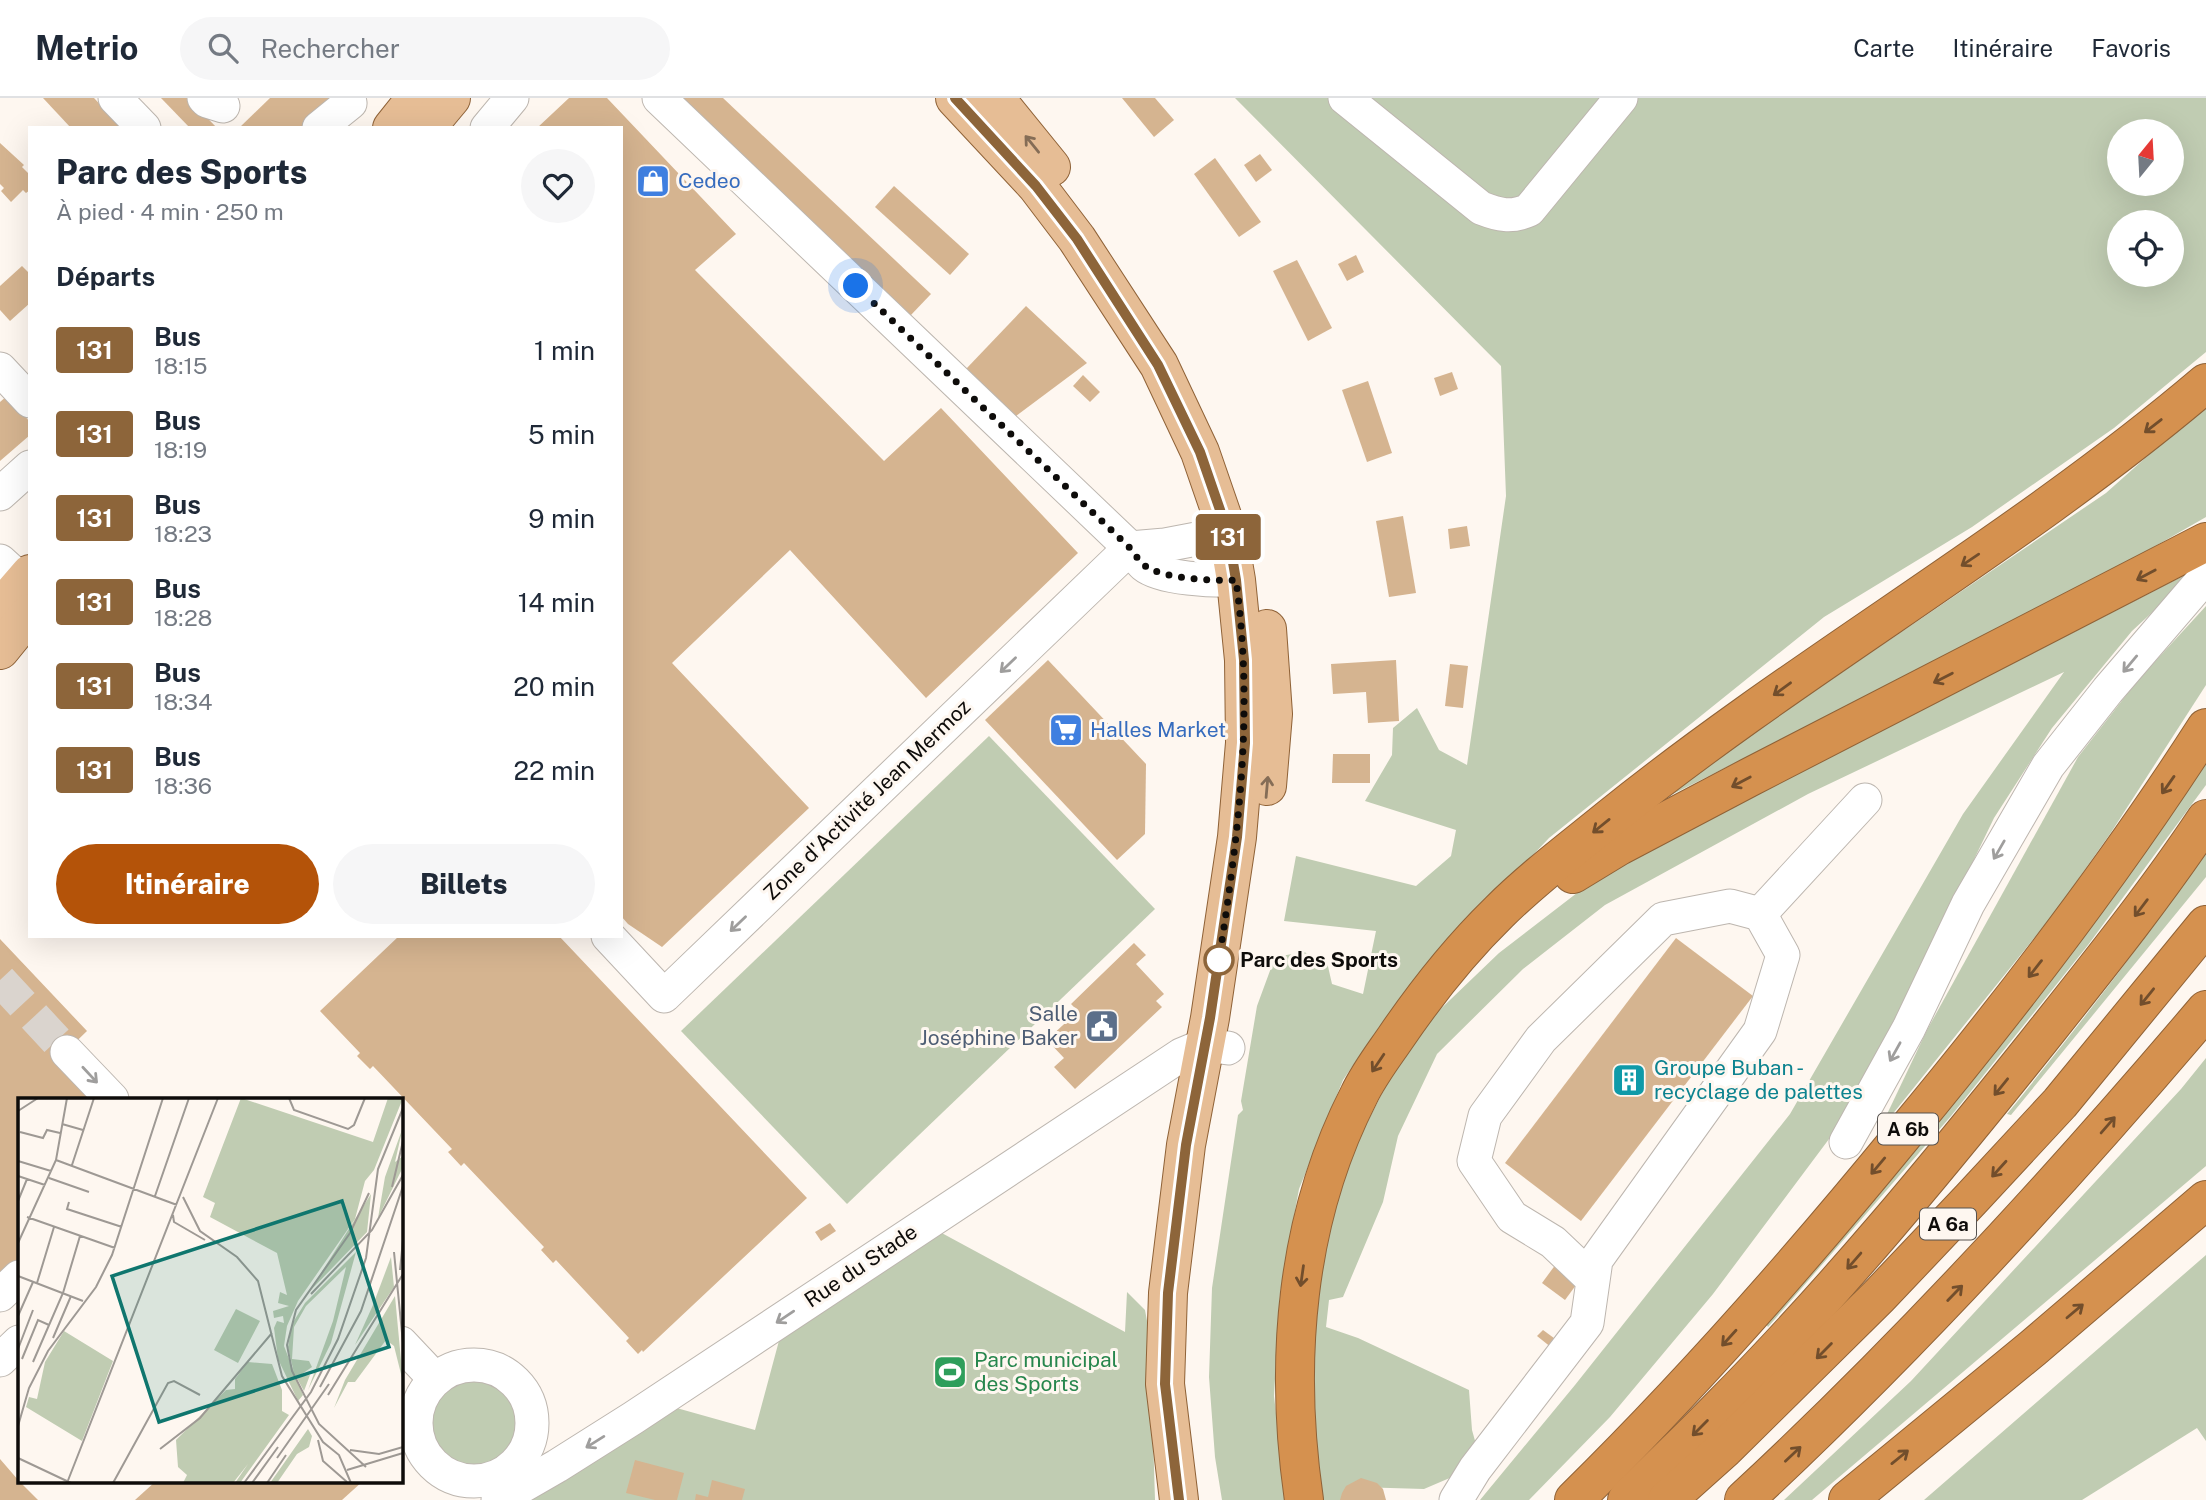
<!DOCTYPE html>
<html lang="fr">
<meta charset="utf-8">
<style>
:root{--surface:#fff;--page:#f6f6f7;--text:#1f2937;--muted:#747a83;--line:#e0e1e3;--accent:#b45309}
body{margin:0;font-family:"Public Sans",sans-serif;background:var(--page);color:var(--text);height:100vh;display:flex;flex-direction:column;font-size:26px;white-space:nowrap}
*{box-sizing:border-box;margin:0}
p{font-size:23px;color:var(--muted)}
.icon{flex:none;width:38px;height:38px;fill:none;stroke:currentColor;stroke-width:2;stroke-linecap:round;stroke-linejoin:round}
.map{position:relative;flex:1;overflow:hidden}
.side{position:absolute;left:28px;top:28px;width:595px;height:812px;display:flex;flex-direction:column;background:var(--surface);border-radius:0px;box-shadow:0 7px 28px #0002}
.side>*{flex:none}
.badge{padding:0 14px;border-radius:5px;font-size:24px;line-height:46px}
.needle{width:46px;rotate:18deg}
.controls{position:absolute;left:2107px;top:21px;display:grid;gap:14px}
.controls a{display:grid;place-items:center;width:77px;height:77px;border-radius:50%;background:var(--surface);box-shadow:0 7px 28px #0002;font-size:35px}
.you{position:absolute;width:35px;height:35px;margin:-18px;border:5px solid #fff;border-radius:50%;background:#1a73e8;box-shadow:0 0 0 10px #1a73e833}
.map>.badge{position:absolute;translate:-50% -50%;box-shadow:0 0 0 4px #fff}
h2{padding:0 28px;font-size:26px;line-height:63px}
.round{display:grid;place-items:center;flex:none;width:74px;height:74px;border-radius:37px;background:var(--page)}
.summary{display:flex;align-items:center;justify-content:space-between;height:119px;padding:0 28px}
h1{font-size:33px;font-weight:800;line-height:52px}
.button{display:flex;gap:14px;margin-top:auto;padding:14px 28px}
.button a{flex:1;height:80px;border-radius:42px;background:var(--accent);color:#fff;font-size:28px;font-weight:800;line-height:80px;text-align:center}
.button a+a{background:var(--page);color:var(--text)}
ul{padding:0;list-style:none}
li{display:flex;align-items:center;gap:21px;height:84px;padding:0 28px}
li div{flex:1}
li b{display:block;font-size:26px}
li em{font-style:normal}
li .badge{min-width:77px;font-weight:700;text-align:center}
header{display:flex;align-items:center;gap:42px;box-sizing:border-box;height:98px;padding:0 35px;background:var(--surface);border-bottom:2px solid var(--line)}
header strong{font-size:33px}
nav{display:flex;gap:38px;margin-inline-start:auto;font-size:24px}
.search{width:490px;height:63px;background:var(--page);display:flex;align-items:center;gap:18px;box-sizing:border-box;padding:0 24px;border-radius:38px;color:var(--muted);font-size:26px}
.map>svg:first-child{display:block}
.green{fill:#c0ccb2;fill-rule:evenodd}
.building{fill:#d5b490}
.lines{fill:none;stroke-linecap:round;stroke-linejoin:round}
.minor-tunnel{stroke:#dad4ce;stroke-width:33;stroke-dasharray:33 17;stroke-linecap:butt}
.minor-casing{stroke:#bdb6af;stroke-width:35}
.major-casing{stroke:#8f6237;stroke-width:40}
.highway-casing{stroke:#8f6237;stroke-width:40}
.minor{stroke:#fff;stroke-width:33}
.major{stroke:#e6bd95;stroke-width:38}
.highway{stroke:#d5914f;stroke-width:38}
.oneway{stroke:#856d56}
.oneway2{stroke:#724e2c}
.oneway3{stroke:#9f9e9d}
.line-casing{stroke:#fff;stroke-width:16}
.line{stroke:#8d653a;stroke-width:10}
.walk{stroke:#0e0c0a;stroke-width:7;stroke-dasharray:0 12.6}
.stop-dot{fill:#fff;stroke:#8d653a;stroke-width:3.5}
.labels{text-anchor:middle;stroke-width:6;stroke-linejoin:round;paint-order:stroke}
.shield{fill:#fef7f0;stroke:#56524f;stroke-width:2}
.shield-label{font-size:19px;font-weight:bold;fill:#0e0c0a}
.shop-label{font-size:21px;fill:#366cbe;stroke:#fef7f0;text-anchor:start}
.street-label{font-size:21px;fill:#0e0c0a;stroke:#fef7f0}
.stop-label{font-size:21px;font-weight:bold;fill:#0e0c0a;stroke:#fef7f0;text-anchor:start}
.service-label{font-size:21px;fill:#4e5e75;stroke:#fef7f0;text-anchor:end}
.culture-label{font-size:21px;fill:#0d838f;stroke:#fef7f0;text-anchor:start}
.leisure-label{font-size:21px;fill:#27864d;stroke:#fef7f0;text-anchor:start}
.inset-road{fill:none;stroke:#9e9994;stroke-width:2}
.view{fill:#0f766e;fill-opacity:0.15;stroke:#0f766e;stroke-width:3.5}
.inset-edge{fill:none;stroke:#0e0c0a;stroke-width:3.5}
</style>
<header>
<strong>Metrio</strong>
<div class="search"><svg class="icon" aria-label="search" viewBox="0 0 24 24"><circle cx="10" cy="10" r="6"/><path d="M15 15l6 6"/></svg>Rechercher</div>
<nav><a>Carte</a><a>Itinéraire</a><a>Favoris</a></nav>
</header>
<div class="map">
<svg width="2206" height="1402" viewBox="0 0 2206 1402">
<rect width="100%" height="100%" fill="#fef7f0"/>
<g class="green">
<path d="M1235 0H2206V254L2114 330 1972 429 1824 519 1549 740 1454 841 1379 929 1343 982 1299 1091 1280 1195 1274 1298 1286 1402H1222L1215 1359 1209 1279 1212 1190 1238 1017 1243 1012 1241 1003 1257 908 1275 859 1304 854 1327 864 1332 886 1363 896 1376 833 1284 823 1296 758 1416 788 1451 758 1456 732 1365 703 1392 657 1393 630 1417 610 1439 652 1467 667 1506 398 1501 268ZM2119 33H2172V86H2119ZM2119 124H2172V177H2119Z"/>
<path d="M2206 306V419C2031 521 1848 608 1667 699L1663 696 2106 395Z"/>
<path d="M2183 478 2184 485 2132 533 2052 630 1994 720 1882 952 1829 1041 1713 1196 1610 1319 1529 1402H1480L1575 1287 1790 1016 1963 716 2064 574 1808 696 1605 807 1523 871 1437 956 1398 1038 1383 1104 1343 1199 1329 1202 1326 1229 1358 1240 1469 1292 1472 1332 1479 1357 1466 1373 1424 1391 1356 1389 1344 1402H1318L1311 1356 1312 1195 1332 1113 1357 1044 1386 988 1426 925 1499 855 1599 778Z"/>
<path d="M2206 508V587L2110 736 2055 814 1879 1033 1927 932 2078 659 2138 582Z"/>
<path d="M989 638 1155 811 847 1106 681 933Z"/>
<path d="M2206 659V687L2088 847 1951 1018 1768 1229 1764 1223Z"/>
<path d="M2206 753V779L2011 1017 2007 1016C2077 930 2144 844 2206 753Z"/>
<path d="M2206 960V1068L1812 1402H1784L1911 1283 2181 991Z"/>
<path d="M938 1133 1125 1234 1127 1194 1145 1212 1150 1239 1155 1402H532L673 1309 755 1332 780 1239Z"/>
<path d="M2206 1157V1343L2197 1330 2082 1402H1924Z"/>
<circle cx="473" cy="1323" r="44"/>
</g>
<g class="building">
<path d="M43 0H94L122 30H71Z"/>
<path d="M161 0H188L217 30H190Z"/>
<path d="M270 0H331L300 30H239Z"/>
<path d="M569 0H607L736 136 695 172 884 363 941 310 1078 455 926 600 790 452 672 565 809 710 662 849 628 826 621 818V30H537Z"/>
<path d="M679 0H723L931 196 910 218Z"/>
<path d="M1122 0H1155L1174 22 1154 39Z"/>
<path d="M0 45 24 67 22 69 30 77V92L26 95 23 92 11 104 1 93 4 90 0 86Z"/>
<path d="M1260 56 1272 72 1256 84 1244 67Z"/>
<path d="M1215 60 1261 124 1239 139 1194 76Z"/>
<path d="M894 88 969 156 950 177 875 109Z"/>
<path d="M1356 157 1364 174 1347 183 1338 166Z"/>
<path d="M1297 162 1332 230 1308 243 1273 173Z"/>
<path d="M22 168 30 176V205L10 223 0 212V188Z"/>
<path d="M1026 208 1087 265 1016 318 966 271Z"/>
<path d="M1452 274 1458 291 1440 298 1434 280Z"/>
<path d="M1083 277 1100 294 1090 304 1073 288Z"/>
<path d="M1368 283 1392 355 1367 364 1342 292Z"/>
<path d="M7 298 30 324V337L0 363V304Z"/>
<path d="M1403 418 1416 495 1389 499 1376 423Z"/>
<path d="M1467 428 1470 448 1450 451 1448 431Z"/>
<path d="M1048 562 1146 666 1145 736 1117 762 985 622Z"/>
<path d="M1396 562 1399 623 1368 625 1366 594 1333 596 1331 566Z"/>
<path d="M1450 566 1468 568 1463 610 1445 608Z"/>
<path d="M1333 656H1370V685H1332Z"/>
<path d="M399 838H559L807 1100 643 1254 642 1252 638 1256 626 1243 629 1240 556 1162 553 1165 541 1152 544 1149 464 1065 461 1068 448 1054 452 1051 373 968 370 971 357 958 360 955 320 913Z"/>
<path d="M1676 840 1753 898 1581 1123 1505 1065Z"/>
<path d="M0 841 87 933 55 964 92 1001H19V1171L0 1190Z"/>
<path d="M1134 845 1146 857 1136 866 1164 896 1156 903 1162 909 1075 991 1054 969 1064 960 1047 942 1078 913 1071 906Z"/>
<path d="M830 1125 836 1133 821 1143 815 1134Z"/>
<path d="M1556 1166 1579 1183 1565 1202 1542 1185Z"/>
<path d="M1543 1232 1558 1243 1552 1250 1537 1238Z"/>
<path d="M0 1361 19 1383 38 1402H0Z"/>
<path d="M635 1362 684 1375 677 1402H655L626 1395Z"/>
<path d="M1361 1380 1377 1385 1383 1391 1386 1402H1340L1342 1395 1346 1388Z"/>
<path d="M712 1382 745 1391 742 1402H695L696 1396 708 1399Z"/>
<path d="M156 1383H363L342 1402H135Z"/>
</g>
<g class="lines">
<path class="minor-tunnel" d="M0 882 67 954"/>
<g class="minor-casing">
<g id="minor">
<path d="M115 0 144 30"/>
<path d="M204 0 207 3 223 8"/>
<path d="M659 0 1130 450C1135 456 1139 463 1144 467 1161 481 1215 483 1236 482"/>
<path d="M1345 0 1481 110C1499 117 1511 120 1529 112L1621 0"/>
<path d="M319 30 350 5 349 0"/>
<path d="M487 30 512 0"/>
<path d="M0 271 30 303"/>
<path d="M0 396 30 369"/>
<path d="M0 463 23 484"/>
<path d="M1760 816 1865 702"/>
<path d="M608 838 664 898 1130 450 1165 447 1228 435"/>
<path d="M67 954 112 1001"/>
<path d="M1846 1044 1909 930 1968 806 2048 668 2108 592 2206 478"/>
<path d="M0 1197 19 1179"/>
<path d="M401 1245 435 1281"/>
<path d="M0 1262 19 1244"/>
<circle cx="474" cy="1325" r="58"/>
<path d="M498 1402 557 1368 633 1320 1181 957 1205 947 1228 950"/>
<path d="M1456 1402 1475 1371 1587 1225 1596 1162 1760 933 1783 857 1760 816 1730 808 1663 821 1541 941 1485 1018 1474 1063 1512 1119 1553 1144 1593 1182"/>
</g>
</g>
<g class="major-casing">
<g id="major">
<path d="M955 0 1036 87 1077 141 1159 267 1200 354 1228 435 1236 482 1244 562 1245 645 1237 739 1210 920 1186 1047 1168 1195 1165 1286 1179 1402"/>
<path d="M995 0 1051 69"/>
<path d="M392 30 416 0"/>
<path d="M426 30 451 0"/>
<path d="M0 511 30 476"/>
<path d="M1267 531 1273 616 1267 688"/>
<path d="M0 552 30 515"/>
</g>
</g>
<g class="highway-casing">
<g id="highway">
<path d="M1573 776 1619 748 1750 679 2206 444"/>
<path d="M1304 1402C1284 1265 1295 1122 1359 997 1369 976 1383 958 1396 939 1426 895 1460 852 1499 814 1533 780 1572 751 1610 720 1802 565 2018 445 2206 285"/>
<path d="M1574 1402C1691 1287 1799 1164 1903 1037 2011 907 2115 772 2206 630"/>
<path d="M1627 1402C1658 1371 1690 1341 1721 1309 1834 1195 1937 1070 2037 945 2095 872 2154 799 2206 721"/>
<path d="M1667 1402 1725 1350 1879 1198 1971 1101 2060 1005 2206 827"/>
<path d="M1744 1402C1909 1249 2060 1084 2206 912"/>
<path d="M1848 1402 2033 1250 2206 1102"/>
</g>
</g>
<use href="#minor" class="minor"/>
<use href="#major" class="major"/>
<use href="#highway" class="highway"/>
</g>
<defs><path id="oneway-shaft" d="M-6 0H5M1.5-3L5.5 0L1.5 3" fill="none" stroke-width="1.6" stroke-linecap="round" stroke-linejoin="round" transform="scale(1.75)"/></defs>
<g class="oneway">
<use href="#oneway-shaft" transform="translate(1032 46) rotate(-129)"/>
<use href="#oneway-shaft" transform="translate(1267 689) rotate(-85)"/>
</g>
<g class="oneway2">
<use href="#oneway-shaft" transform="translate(2153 328) rotate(142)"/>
<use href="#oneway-shaft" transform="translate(1970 462) rotate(146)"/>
<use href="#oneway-shaft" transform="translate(2146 477) rotate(152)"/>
<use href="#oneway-shaft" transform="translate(1943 580) rotate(153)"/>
<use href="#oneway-shaft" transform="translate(1782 591) rotate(144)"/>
<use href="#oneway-shaft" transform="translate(1741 684) rotate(152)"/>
<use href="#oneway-shaft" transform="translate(2168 687) rotate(125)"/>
<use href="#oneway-shaft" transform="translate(1601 728) rotate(141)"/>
<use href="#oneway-shaft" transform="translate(2141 810) rotate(127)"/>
<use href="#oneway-shaft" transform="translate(2035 871) rotate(128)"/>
<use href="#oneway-shaft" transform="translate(2147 899) rotate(129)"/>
<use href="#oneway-shaft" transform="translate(1378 965) rotate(124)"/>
<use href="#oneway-shaft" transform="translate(2001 989) rotate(129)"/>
<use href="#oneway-shaft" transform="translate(2108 1027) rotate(-49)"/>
<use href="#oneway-shaft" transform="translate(1878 1068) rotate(130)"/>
<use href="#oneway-shaft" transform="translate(1999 1071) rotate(132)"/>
<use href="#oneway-shaft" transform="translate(1854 1163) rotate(131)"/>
<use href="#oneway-shaft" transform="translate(1302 1178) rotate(98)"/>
<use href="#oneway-shaft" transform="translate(1955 1195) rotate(-46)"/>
<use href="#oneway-shaft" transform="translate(2075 1213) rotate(-40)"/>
<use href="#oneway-shaft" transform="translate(1729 1240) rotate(132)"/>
<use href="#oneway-shaft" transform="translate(1824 1253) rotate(135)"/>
<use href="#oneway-shaft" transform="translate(1700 1330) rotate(135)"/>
<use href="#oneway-shaft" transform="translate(1793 1356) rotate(-43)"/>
<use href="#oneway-shaft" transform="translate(1900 1359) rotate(-39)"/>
</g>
<g class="oneway3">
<use href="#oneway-shaft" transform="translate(2130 566) rotate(130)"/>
<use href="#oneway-shaft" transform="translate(1008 567) rotate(136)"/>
<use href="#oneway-shaft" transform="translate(1999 752) rotate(120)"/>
<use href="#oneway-shaft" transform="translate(738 826) rotate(136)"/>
<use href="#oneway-shaft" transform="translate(1895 954) rotate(119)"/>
<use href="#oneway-shaft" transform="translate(90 977) rotate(47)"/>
<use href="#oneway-shaft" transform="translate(785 1219) rotate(146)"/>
<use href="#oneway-shaft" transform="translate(595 1344) rotate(148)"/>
</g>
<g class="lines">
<g class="line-casing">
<path id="line" d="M955 0 1036 88 1077 141 1158 267 1200 354 1228 435 1236 482 1244 562 1245 645 1237 739 1210 920 1186 1047 1168 1195 1165 1286 1179 1402"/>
</g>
<use href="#line" class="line"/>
<path class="walk" d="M856 188 1130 450C1135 456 1139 463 1144 467 1161 481 1215 483 1236 482 1254 613 1239 733 1219 862"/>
</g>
<defs>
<g id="shop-square" transform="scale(1.75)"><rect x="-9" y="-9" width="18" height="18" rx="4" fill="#3f7fe0" stroke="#fef7f0"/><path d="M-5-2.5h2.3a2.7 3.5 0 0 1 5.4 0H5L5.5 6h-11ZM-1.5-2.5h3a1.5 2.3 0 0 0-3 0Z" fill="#fff"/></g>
<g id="supermarket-square" transform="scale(1.75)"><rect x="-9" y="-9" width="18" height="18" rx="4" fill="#3f7fe0" stroke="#fef7f0"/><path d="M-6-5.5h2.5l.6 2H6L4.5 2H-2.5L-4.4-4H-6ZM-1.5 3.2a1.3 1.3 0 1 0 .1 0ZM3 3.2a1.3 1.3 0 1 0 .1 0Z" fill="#fff"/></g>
<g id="civic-square" transform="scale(1.75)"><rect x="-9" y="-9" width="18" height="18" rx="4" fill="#5c6f8a" stroke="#fef7f0"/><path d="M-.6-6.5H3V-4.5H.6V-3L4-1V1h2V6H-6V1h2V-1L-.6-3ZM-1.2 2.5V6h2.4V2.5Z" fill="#fff"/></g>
<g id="building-square" transform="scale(1.75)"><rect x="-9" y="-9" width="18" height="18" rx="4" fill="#0f9aa8" stroke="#fef7f0"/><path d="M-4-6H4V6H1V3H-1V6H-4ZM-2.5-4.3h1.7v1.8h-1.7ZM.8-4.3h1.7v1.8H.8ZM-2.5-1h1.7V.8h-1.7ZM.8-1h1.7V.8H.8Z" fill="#fff"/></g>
<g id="stadium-square" transform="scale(1.75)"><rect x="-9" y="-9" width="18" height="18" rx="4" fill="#2e9e5b" stroke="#fef7f0"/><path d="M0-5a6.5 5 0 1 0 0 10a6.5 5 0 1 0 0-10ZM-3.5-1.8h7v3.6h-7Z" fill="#fff"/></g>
</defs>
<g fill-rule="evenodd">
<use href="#shop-square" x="653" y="83"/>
<use href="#supermarket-square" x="1066" y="632"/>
<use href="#civic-square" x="1102" y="928"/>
<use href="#building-square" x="1629" y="982"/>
<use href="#stadium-square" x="950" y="1274"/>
</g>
<circle class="stop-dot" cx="1219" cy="862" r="14"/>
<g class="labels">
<g class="shield">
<rect x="1878" y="1015.5" width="60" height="31" rx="5"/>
<rect x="1920" y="1110.5" width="56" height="31" rx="5"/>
</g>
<g class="shield-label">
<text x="1908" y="1038">A 6b</text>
<text x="1948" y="1133">A 6a</text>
</g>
<g class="shop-label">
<text x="678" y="90">Cedeo</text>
<text x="1090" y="639">Halles Market</text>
</g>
<g class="street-label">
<text transform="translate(867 702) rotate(-44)" y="7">Zone d'Activité Jean Mermoz</text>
<text transform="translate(861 1168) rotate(-34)" y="7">Rue du Stade</text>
</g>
<g class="stop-label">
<text x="1240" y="869">Parc des Sports</text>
</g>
<g class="service-label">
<text x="1078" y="923">Salle<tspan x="1078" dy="24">Joséphine Baker</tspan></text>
</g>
<g class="culture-label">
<text x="1654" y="977">Groupe Buban -<tspan x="1654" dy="24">recyclage de palettes</tspan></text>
</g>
<g class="leisure-label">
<text x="974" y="1269">Parc municipal<tspan x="974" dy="24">des Sports</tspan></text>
</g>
</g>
<g transform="translate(18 1000)">
<rect width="385" height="385" fill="#fef7f0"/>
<path d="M223 0 355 44 370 0H385L356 72 347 83 337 121 280 203 269 228 266 248 285 297 280 303 260 261 256 230 259 223 266 225 265 218 256 220 255 213 271 208 260 205 262 194 269 197 259 155 192 119 197 105 185 99ZM385 29 377 64 385 58V69L360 120 367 79ZM353 96 349 134 291 194ZM338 154 313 245 290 292 315 223 328 169 288 208 276 229 274 261 291 263 294 269 281 278 292 277 286 293 276 275 270 249 274 226 287 205ZM373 159 376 189 337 247 355 207ZM377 198 385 284 376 248 368 242 337 284H330L316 310 327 282ZM218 211 242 223 220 265 196 252ZM46 233 95 263 64 343 8 309 11 299 19 301 27 264ZM230 264 254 266 264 292V313L271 317 222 385H217L230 366 215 385H165L169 377 160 369 158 342 208 292 217 291V281ZM290 331 294 338 291 349 279 356 259 385H252Z" fill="#c0ccb2"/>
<path class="inset-road" d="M271 0 276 12 330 31 336 27 347 0M0 13 20 0M44 26 65 32M2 34 25 40 29 32 42 35M38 62 159 107M0 63 33 73M54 67 76 0M0 78 27 87M31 80 71 94M374 89 385 43M137 98 171 0M165 99 182 133 219 159 240 183 264 278 305 344 321 357 333 385M0 103 9 81M51 104 49 111 104 129M155 117 156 124 187 142M9 119 97 150M0 145 38 62 49 0M376 154 385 245M382 172 385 142M0 178 65 203M19 185 36 129M293 196 354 132 385 77M0 218 15 184M35 240 53 198M0 251 15 212M4 261 20 222 31 227M15 264 45 195 62 138M302 289 343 213 385 88M310 297 385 176M0 328 11 290 30 253 78 189 94 157 145 0M300 342 305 363 329 384M142 351 182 320 254 235M332 352 361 356 385 349M0 360 53 385M259 360 311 286M348 369 301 326 274 273 269 247 278 212 332 135 351 95M329 372 385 355M49 385 200 0M95 385 150 285 156 283 182 297M226 385 293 294 320 241 348 160 360 71 385 10M234 385 260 349M249 385 268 357"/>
<path class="view" d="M324 103 371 249 141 324 94 178Z"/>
<rect width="385" height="385" class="inset-edge"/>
</g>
</svg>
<div class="controls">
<a><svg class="needle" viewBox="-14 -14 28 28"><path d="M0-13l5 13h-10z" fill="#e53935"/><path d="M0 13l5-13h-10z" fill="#747a83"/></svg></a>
<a><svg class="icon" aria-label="locate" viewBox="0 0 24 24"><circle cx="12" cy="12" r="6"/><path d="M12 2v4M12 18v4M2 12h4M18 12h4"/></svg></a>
</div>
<div class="you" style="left:856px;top:188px"></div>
<b class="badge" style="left:1228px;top:439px;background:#8d653a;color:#fff">131</b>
<section class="side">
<div class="summary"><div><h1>Parc des Sports</h1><p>À pied · 4 min · 250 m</p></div><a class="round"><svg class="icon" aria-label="heart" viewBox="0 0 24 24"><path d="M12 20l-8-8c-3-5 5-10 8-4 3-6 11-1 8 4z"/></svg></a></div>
<h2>Départs</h2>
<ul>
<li><span class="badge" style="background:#8d653a;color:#fff">131</span><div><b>Bus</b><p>18:15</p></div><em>1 min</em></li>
<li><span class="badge" style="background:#8d653a;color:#fff">131</span><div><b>Bus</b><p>18:19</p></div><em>5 min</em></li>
<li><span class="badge" style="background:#8d653a;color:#fff">131</span><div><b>Bus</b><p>18:23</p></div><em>9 min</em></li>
<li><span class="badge" style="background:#8d653a;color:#fff">131</span><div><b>Bus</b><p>18:28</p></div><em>14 min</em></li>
<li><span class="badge" style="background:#8d653a;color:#fff">131</span><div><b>Bus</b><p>18:34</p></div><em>20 min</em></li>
<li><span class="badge" style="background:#8d653a;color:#fff">131</span><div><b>Bus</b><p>18:36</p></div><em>22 min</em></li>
</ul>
<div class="button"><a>Itinéraire</a><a>Billets</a></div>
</section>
</div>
